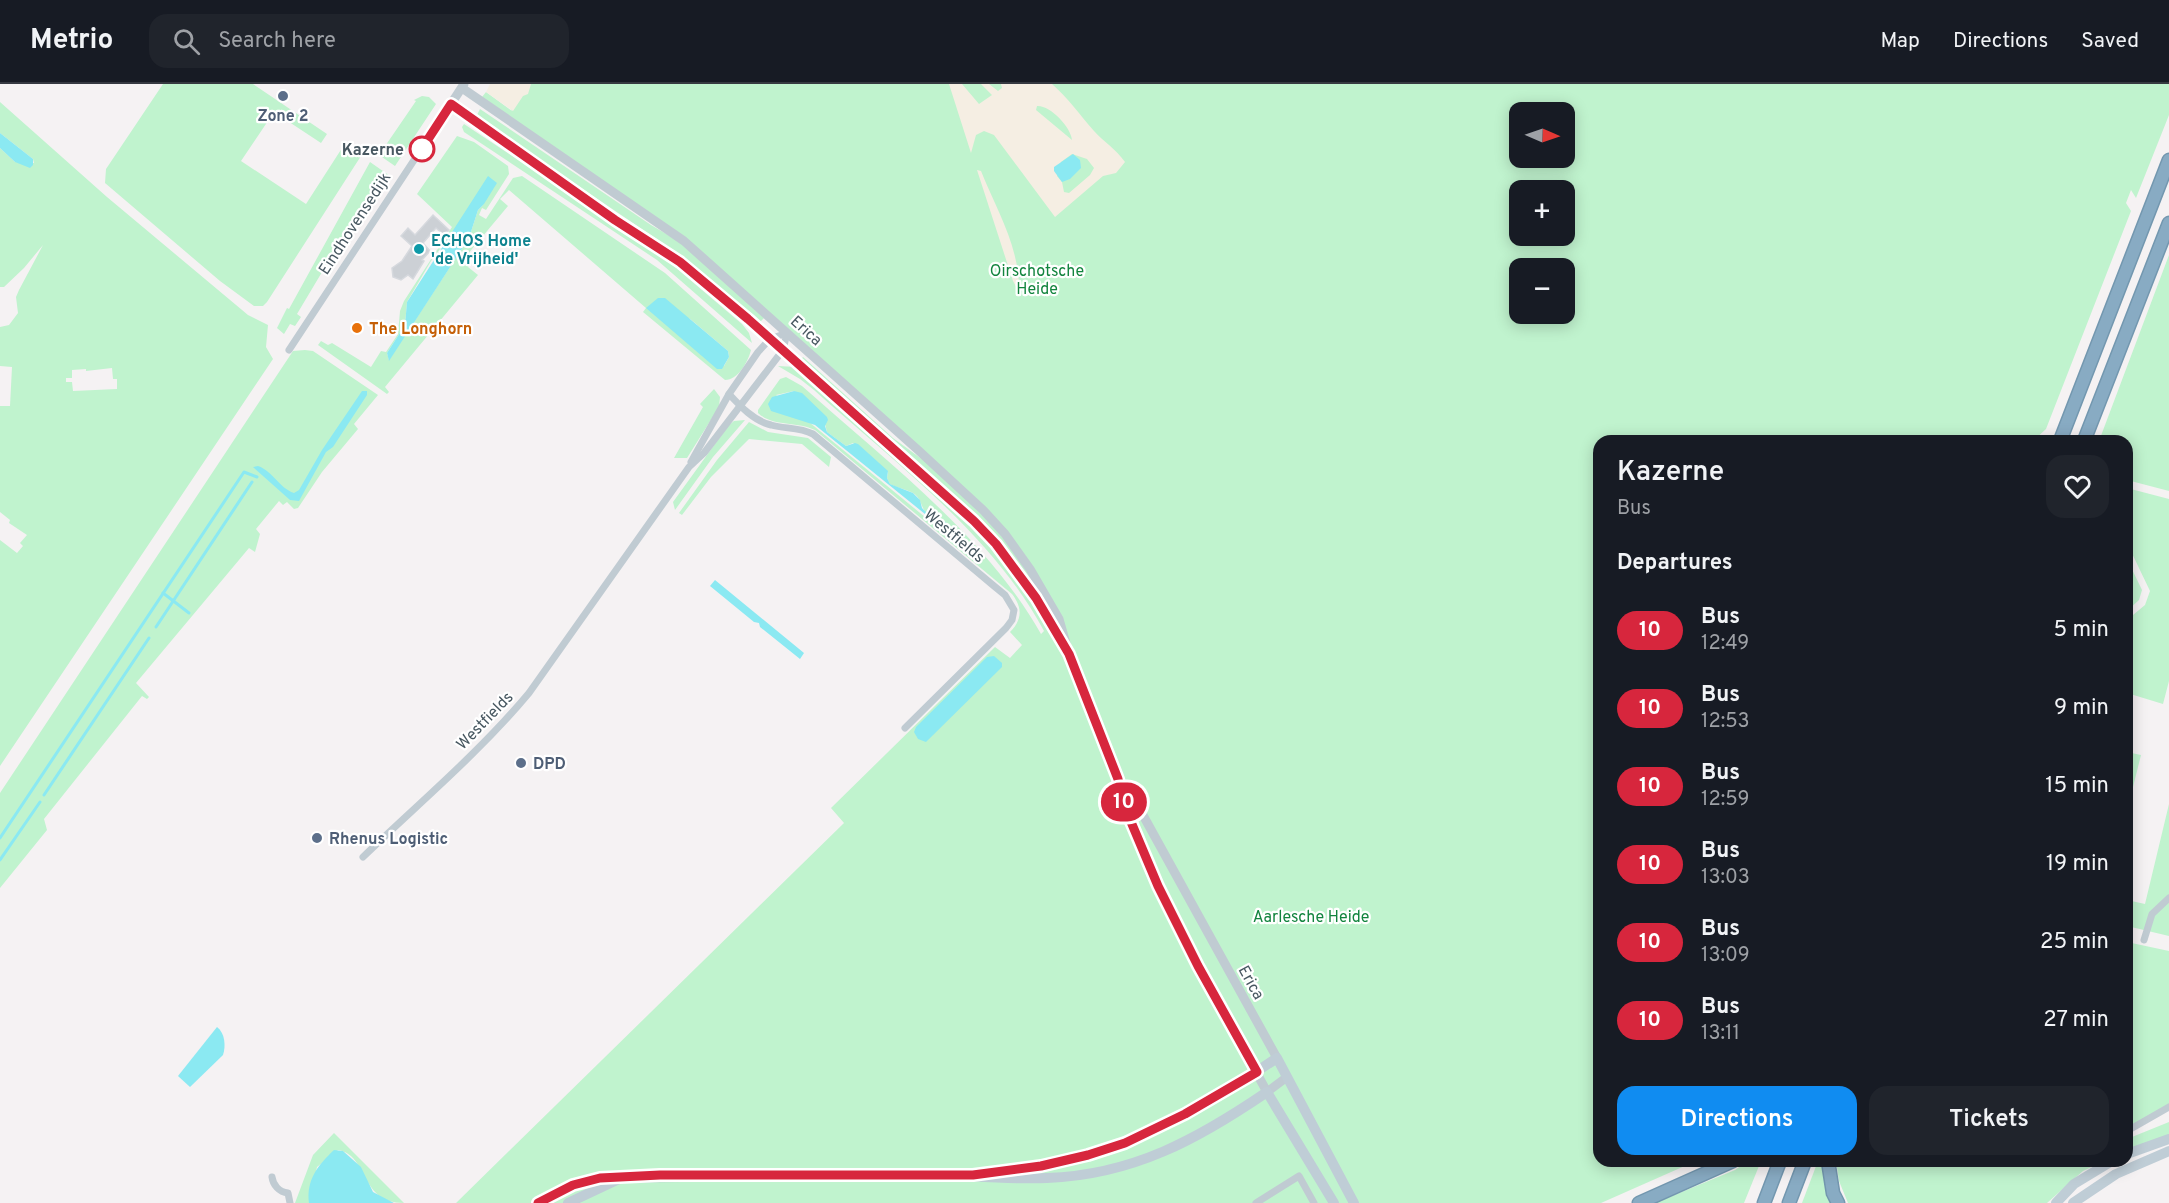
<!DOCTYPE html>
<meta charset="utf-8">
<style>
:root{--surface:#171b24;--page:#20242c;--text:#f1f3f6;--muted:#9ea1a6;--line:#363941;--accent:#108cf1}
body{margin:0;font-family:Overpass,sans-serif;background:var(--page);color:var(--text);height:100vh;display:flex;flex-direction:column;font-size:22px;white-space:nowrap}
*{box-sizing:border-box;margin:0}
p{font-size:20px;color:var(--muted)}
.icon{flex:none;width:33px;height:33px;fill:none;stroke:currentColor;stroke-width:2;stroke-linecap:round;stroke-linejoin:round}
.map{position:relative;flex:1;overflow:hidden}
.panel{position:absolute;left:1593px;top:351px;width:540px;height:732px;display:flex;flex-direction:column;background:var(--surface);border-radius:18px;box-shadow:0 3px 15px #0003}
.panel>*{flex:none}
.badge{padding:0 12px;border-radius:20px;font-size:21px;line-height:39px}
.needle{width:39px;rotate:92deg}
.controls{position:absolute;left:1509px;top:18px;display:grid;gap:12px}
.controls a{display:grid;place-items:center;width:66px;height:66px;border-radius:12px;background:var(--surface);box-shadow:0 3px 15px #0003;font-size:30px}
.map>.badge{position:absolute;translate:-50% -50%;box-shadow:0 0 0 3px #fff}
h2{padding:0 24px;font-size:22px;line-height:54px}
.round{display:grid;place-items:center;flex:none;width:63px;height:63px;border-radius:18px;background:var(--page)}
.summary{display:flex;align-items:center;justify-content:space-between;height:102px;padding:0 24px}
h1{font-size:28px;font-weight:600;line-height:45px}
.primary-button{display:flex;gap:12px;margin-top:auto;padding:12px 24px}
.primary-button a{flex:1;height:69px;border-radius:18px;background:var(--accent);color:#fff;font-size:24px;font-weight:600;line-height:69px;text-align:center}
.primary-button a+a{background:var(--page);color:var(--text)}
ul{padding:0;list-style:none}
li{display:flex;align-items:center;gap:18px;height:78px;padding:0 24px}
li div{flex:1}
li b{display:block;font-size:22px}
li em{font-style:normal}
li .badge{min-width:66px;font-weight:700;text-align:center}
header{display:flex;align-items:center;gap:36px;box-sizing:border-box;height:84px;padding:0 30px;background:var(--surface);border-bottom:2px solid var(--line)}
header strong{font-size:28px}
nav{display:flex;gap:33px;margin-inline-start:auto;font-size:21px}
.search{width:420px;height:54px;background:var(--page);display:flex;align-items:center;gap:15px;box-sizing:border-box;padding:0 21px;border-radius:18px;color:var(--muted);font-size:22px}
.map>svg:first-child{display:block}
.green{fill:#c0f3ce;fill-rule:evenodd}
.sand{fill:#f5eee3;fill-rule:evenodd}
.water{fill:#8be9f2}
.lines{fill:none;stroke-linecap:round;stroke-linejoin:round}
.stream{stroke:#8be9f2;stroke-width:3}
.building{fill:#ccd0d5;stroke:#d6d9de;stroke-width:1.5}
.motorway-casing{stroke:#7397af;stroke-width:15}
.minor{stroke:#c0cbd2;stroke-width:7}
.tertiary{stroke:#c0cbd2;stroke-width:9}
.secondary{stroke:#bfcdd6;stroke-width:10}
.motorway{stroke:#88abc3;stroke-width:12}
.line-casing{stroke:#fff;stroke-width:14}
.line{stroke:#d7263d;stroke-width:9}
.service-dot{fill:#5c6f8a;stroke:#fff;stroke-width:2}
.stop-dot{fill:#fff;stroke:#d7263d;stroke-width:3}
.culture-dot{fill:#0f9aa8;stroke:#fff;stroke-width:2}
.food-dot{fill:#e8710a;stroke:#fff;stroke-width:2}
.labels{text-anchor:middle;stroke-width:4.5;stroke-linejoin:round;paint-order:stroke}
.service-label{font-size:16px;font-weight:bold;fill:#4e5e75;stroke:#fff;text-anchor:start}
.stop-label{font-size:16px;font-weight:bold;fill:#485861;stroke:#fff;text-anchor:end}
.street-label{font-size:16px;fill:#485861;stroke:#fff}
.culture-label{font-size:16px;font-weight:bold;fill:#0d838f;stroke:#fff;text-anchor:start}
.park-label{font-size:16px;fill:#12843e;stroke:#fff}
.food-label{font-size:16px;font-weight:bold;fill:#c56008;stroke:#fff;text-anchor:start}
</style>
<header>
<strong>Metrio</strong>
<div class="search"><svg class="icon" aria-label="search" viewBox="0 0 24 24"><circle cx="10" cy="10" r="6"/><path d="M15 15l6 6"/></svg>Search here</div>
<nav><a>Map</a><a>Directions</a><a>Saved</a></nav>
</header>
<div class="map">
<svg width="2169" height="1119" viewBox="0 0 2169 1119">
<rect width="100%" height="100%" fill="#f5f2f3"/>
<g class="green">
<path d="M163 0H253L327 50 321 59 274 28 241 77 306 120 344 61 361 72 267 218 263 222H254L220 197 105 99 106 85Z"/>
<path d="M495 0H2169V31L2136 114 2131 106 2126 119 2131 127 2046 345 2033 357H1599V1077H1696L1601 1119H456L844 739 831 724 995 563 1010 574 1022 561 1010 548C1022 536 1023 524 1012 510L815 346C797 337 773 343 758 329V326L780 295 786 293 802 302C886 377 985 451 1041 550L1044 547C992 450 895 379 814 306L800 295 778 282 797 283 959 427 1012 484 1049 542 1060 532 1025 471 722 186 484 15 482 13 486 8 512 27ZM1520 28H1564V74H1520ZM1520 106H1564V152H1520ZM1520 184H1564V230H1520ZM794 307 825 340 827 348 846 362 853 359 888 388 887 394 890 400C897 404 906 405 913 409 926 417 918 433 940 434L963 460 936 442 776 311Z"/>
<path d="M422 12 429 13 436 20 395 82 379 71 416 17 414 16Z"/>
<path d="M0 18 107 113 248 231 268 241 266 263 273 275 0 682V456L17 469 23 462 20 459 27 451 9 439 10 436 0 428V322H10L12 283 0 282V243L9 241 18 229 16 213 19 206 43 161 24 184 4 203H0V64L15 78 34 79 33 75 0 49ZM112 284 113 295H117V305L73 307 72 298H66V294H72V286L86 285V287Z"/>
<path d="M480 25 651 141 687 162 764 234 758 240 664 160 476 33Z"/>
<path d="M464 40 632 151 675 183 742 240 749 249 752 259 657 176 464 48 462 43Z"/>
<path d="M457 52 474 58 508 82 509 90 486 126 482 124 479 131 486 135 513 94 522 92 665 189 751 266C748 278 738 296 725 296L643 228 646 224 509 106 500 115 508 122 467 171 472 175 468 183 478 191 385 303 389 308 387 310 318 261 321 257 328 261 332 259 371 283 381 267 386 268 398 250 400 227 404 217 452 143 417 110ZM484 120 478 126 469 154 389 276 387 269 405 241 407 218 431 177 458 141ZM689 234 728 267 729 273 724 282Z"/>
<path d="M370 78 390 92 334 168 297 230 301 233 295 242 290 240 284 250 277 244 287 224 289 225Z"/>
<path d="M2169 171V407L2127 396V357H2099Z"/>
<path d="M305 266 313 267 378 311 354 340 358 345 322 388 298 424 294 425 287 418 283 421 279 417 256 445 260 450 255 468 249 464 136 599 149 613 147 615 142 612 44 735 47 746 0 804V709L293 267Z"/>
<path d="M803 273 893 354 930 381 988 436 1017 471 1052 530 1049 531 1016 480 800 277Z"/>
<path d="M714 305 720 313 719 323 687 374H674L703 323 700 320Z"/>
<path d="M745 336 713 373 675 426 673 418 728 342 734 337Z"/>
<path d="M749 338 768 348 808 354 831 373 829 383 802 360 749 355 711 393 682 431 679 429 717 376Z"/>
<path d="M2127 404 2169 415V597L2163 620 2127 609V536L2145 521 2150 507 2127 459Z"/>
<path d="M2127 475 2142 506 2139 516 2127 527Z"/>
<path d="M2127 668 2141 671 2127 727Z"/>
<path d="M2169 720V852L2127 842V816L2145 820Z"/>
<path d="M2127 858 2169 867V1021L2127 1045Z"/>
<path d="M2169 1038V1053L2127 1067V1055Z"/>
<path d="M334 1049 404 1119C359 1119 369 1071 338 1066L317 1083 309 1119H295L313 1071Z"/>
<path d="M1748 1077H1761L1744 1119H1655L1735 1086Z"/>
<path d="M1818 1077H1825L1836 1119H1802Z"/>
<path d="M1836 1077H2104L2083 1087 2047 1119H1848L1839 1097Z"/>
</g>
<g class="sand">
<path d="M490 0H531L528 10 523 12 513 27 486 8Z"/>
<path d="M949 0H962L979 20 992 11 981 0H989L998 7 1002 4 1001 0H1052C1068 14 1080 31 1094 47 1104 58 1116 65 1125 78L1116 89 1103 92 1055 133 994 51 984 47 976 51 971 69ZM1037 22C1050 21 1071 43 1072 56L1036 26ZM1072 70 1087 75 1094 84 1090 91 1069 109 1064 108 1062 98 1057 92 1061 78Z"/>
<path d="M977 86 981 87C997 127 1020 163 1019 208L1013 197Z"/>
</g>
<g class="water">
<path d="M0 49 33 75V81L30 84 15 78 0 64Z"/>
<path d="M1073 70 1080 76 1081 84 1070 95 1062 98 1054 87V83Z"/>
<path d="M488 92 497 99 484 120 478 126 469 154 389 277 387 269 405 241 407 218Z"/>
<path d="M658 214H665L728 267 729 273 722 285H717L646 224Z"/>
<path d="M362 307H367V311L333 363 326 368 299 417 290 416 253 383 258 382C273 387 279 404 294 409L299 406 322 366Z"/>
<path d="M794 307 802 309 827 333 828 336 825 342 827 348 846 362 855 359 858 360 888 387 887 394 890 400 913 409 920 416 922 424 929 431 942 435 959 451 962 460 815 341 771 327 768 320 772 313Z"/>
<path d="M715 496 804 569 800 575 760 543 759 539 754 538 710 502Z"/>
<path d="M994 572 1002 579V583L926 658 918 655 914 648 916 643 987 573Z"/>
<path d="M217 943C225 949 226 962 223 971L190 1003 178 992Z"/>
<path d="M334 1066 343 1067 361 1083 373 1108 394 1119H309C306 1096 318 1081 334 1066Z"/>
</g>
<g class="lines">
<g class="stream">
<path d="M163 509 189 529"/>
<path d="M156 543 252 398"/>
<path d="M44 711 149 554"/>
<path d="M0 754 244 388 257 393"/>
<path d="M0 776 40 718"/>
</g>
</g>
<path class="building" d="M433 131 449 146 444 151 436 144 423 159 430 167 422 176 424 177 413 195 408 191 401 196 393 193 392 184 402 177 412 162 401 152 408 144 415 151Z"/>
<g class="lines">
<g class="motorway-casing">
<g id="motorway">
<path d="M2060 357 2169 76"/>
<path d="M2084 357 2169 139"/>
<path d="M1828 1077 1833 1109 1838 1119"/>
<path d="M1639 1119 1733 1077"/>
<path d="M1764 1119 1780 1077"/>
<path d="M1789 1119 1805 1077"/>
</g>
</g>
<g class="minor">
<path d="M289 266 451 20"/>
<path d="M729 310C740 322 754 337 771 341 785 345 799 343 813 350L994 502 1005 511 1014 526 1012 536 1006 544 905 644"/>
<path d="M691 378 729 310 758 268 770 255 787 249"/>
<path d="M363 773C419 719 479 669 529 609L689 383 704 369 783 266 787 249"/>
<path d="M2144 856 2152 830 2169 814"/>
<path d="M2127 1047 2169 1023"/>
<path d="M272 1093C273 1101 279 1108 288 1109L290 1119"/>
<path d="M1256 1119 1299 1092 1314 1119"/>
</g>
<g class="tertiary">
<path d="M464 0 451 20 615 136 680 178 748 235 974 437 1010 477 1036 514 1061 558"/>
<path d="M462 4 684 157 918 366 983 426 1005 450 1030 485 1059 535 1069 570 1090 627 1118 695 1126 726 1158 802 1198 882 1267 1008 1287 993"/>
<path d="M1120 697 1133 713 1277 974"/>
</g>
<g class="secondary">
<path d="M2127 1070 2169 1055"/>
<path d="M985 1089C1020 1083 1055 1081 1089 1071 1156 1051 1219 1013 1277 974L1354 1119"/>
<path d="M538 1119 573 1101 600 1094 928 1090C968 1091 1007 1096 1047 1094 1133 1091 1198 1055 1267 1008L1334 1119"/>
<path d="M568 1119 619 1095"/>
<path d="M2056 1119 2074 1100 2112 1077"/>
<path d="M2073 1119 2116 1090 2169 1067"/>
</g>
<use href="#motorway" class="motorway"/>
</g>
<g class="lines">
<g class="line-casing">
<path id="line" d="M421 66 451 20 615 136 680 178 748 235 974 437 996 460 1036 514 1069 570 1118 695 1126 726 1158 802 1198 882 1257 988 1185 1030 1125 1059 1088 1071 1041 1082 973 1091H660L600 1094 573 1101 538 1119"/>
</g>
<use href="#line" class="line"/>
</g>
<g class="service-dot">
<circle cx="283" cy="12" r="6"/>
<circle cx="521" cy="679" r="6"/>
<circle cx="317" cy="754" r="6"/>
</g>
<circle class="stop-dot" cx="422" cy="65" r="12"/>
<circle class="culture-dot" cx="419" cy="165" r="6"/>
<circle class="food-dot" cx="357" cy="244" r="6"/>
<g class="labels">
<g class="service-label">
<text x="283" y="37" text-anchor="middle">Zone 2</text>
<text x="533" y="685">DPD</text>
<text x="329" y="760">Rhenus Logistic</text>
</g>
<g class="stop-label">
<text x="404" y="71">Kazerne</text>
</g>
<g class="street-label">
<text transform="translate(354 139) rotate(-57)" y="6">Eindhovensedijk</text>
<text transform="translate(807 246) rotate(42)" y="6">Erica</text>
<text transform="translate(955 451) rotate(40)" y="6">Westfields</text>
<text transform="translate(484 636) rotate(-46)" y="6">Westfields</text>
<text transform="translate(1252 898) rotate(61)" y="6">Erica</text>
</g>
<g class="culture-label">
<text x="431" y="162">ECHOS Home<tspan x="431" dy="18">'de Vrijheid'</tspan></text>
</g>
<g class="park-label">
<text x="1037" y="192">Oirschotsche<tspan x="1037" dy="18">Heide</tspan></text>
<text x="1311" y="838">Aarlesche Heide</text>
</g>
<g class="food-label">
<text x="369" y="250">The Longhorn</text>
</g>
</g>
</svg>
<div class="controls">
<a><svg class="needle" viewBox="-14 -14 28 28"><path d="M0-13l5 13h-10z" fill="#e53935"/><path d="M0 13l5-13h-10z" fill="#9ea1a6"/></svg></a>
<a>+</a>
<a>−</a>
</div>
<b class="badge" style="left:1124px;top:718px;background:#d7263d;color:#fff">10</b>
<section class="panel">
<div class="summary"><div><h1>Kazerne</h1><p>Bus</p></div><a class="round"><svg class="icon" aria-label="heart" viewBox="0 0 24 24"><path d="M12 20l-8-8c-3-5 5-10 8-4 3-6 11-1 8 4z"/></svg></a></div>
<h2>Departures</h2>
<ul>
<li><span class="badge" style="background:#d7263d;color:#fff">10</span><div><b>Bus</b><p>12:49</p></div><em>5 min</em></li>
<li><span class="badge" style="background:#d7263d;color:#fff">10</span><div><b>Bus</b><p>12:53</p></div><em>9 min</em></li>
<li><span class="badge" style="background:#d7263d;color:#fff">10</span><div><b>Bus</b><p>12:59</p></div><em>15 min</em></li>
<li><span class="badge" style="background:#d7263d;color:#fff">10</span><div><b>Bus</b><p>13:03</p></div><em>19 min</em></li>
<li><span class="badge" style="background:#d7263d;color:#fff">10</span><div><b>Bus</b><p>13:09</p></div><em>25 min</em></li>
<li><span class="badge" style="background:#d7263d;color:#fff">10</span><div><b>Bus</b><p>13:11</p></div><em>27 min</em></li>
</ul>
<div class="primary-button"><a>Directions</a><a>Tickets</a></div>
</section>
</div>
